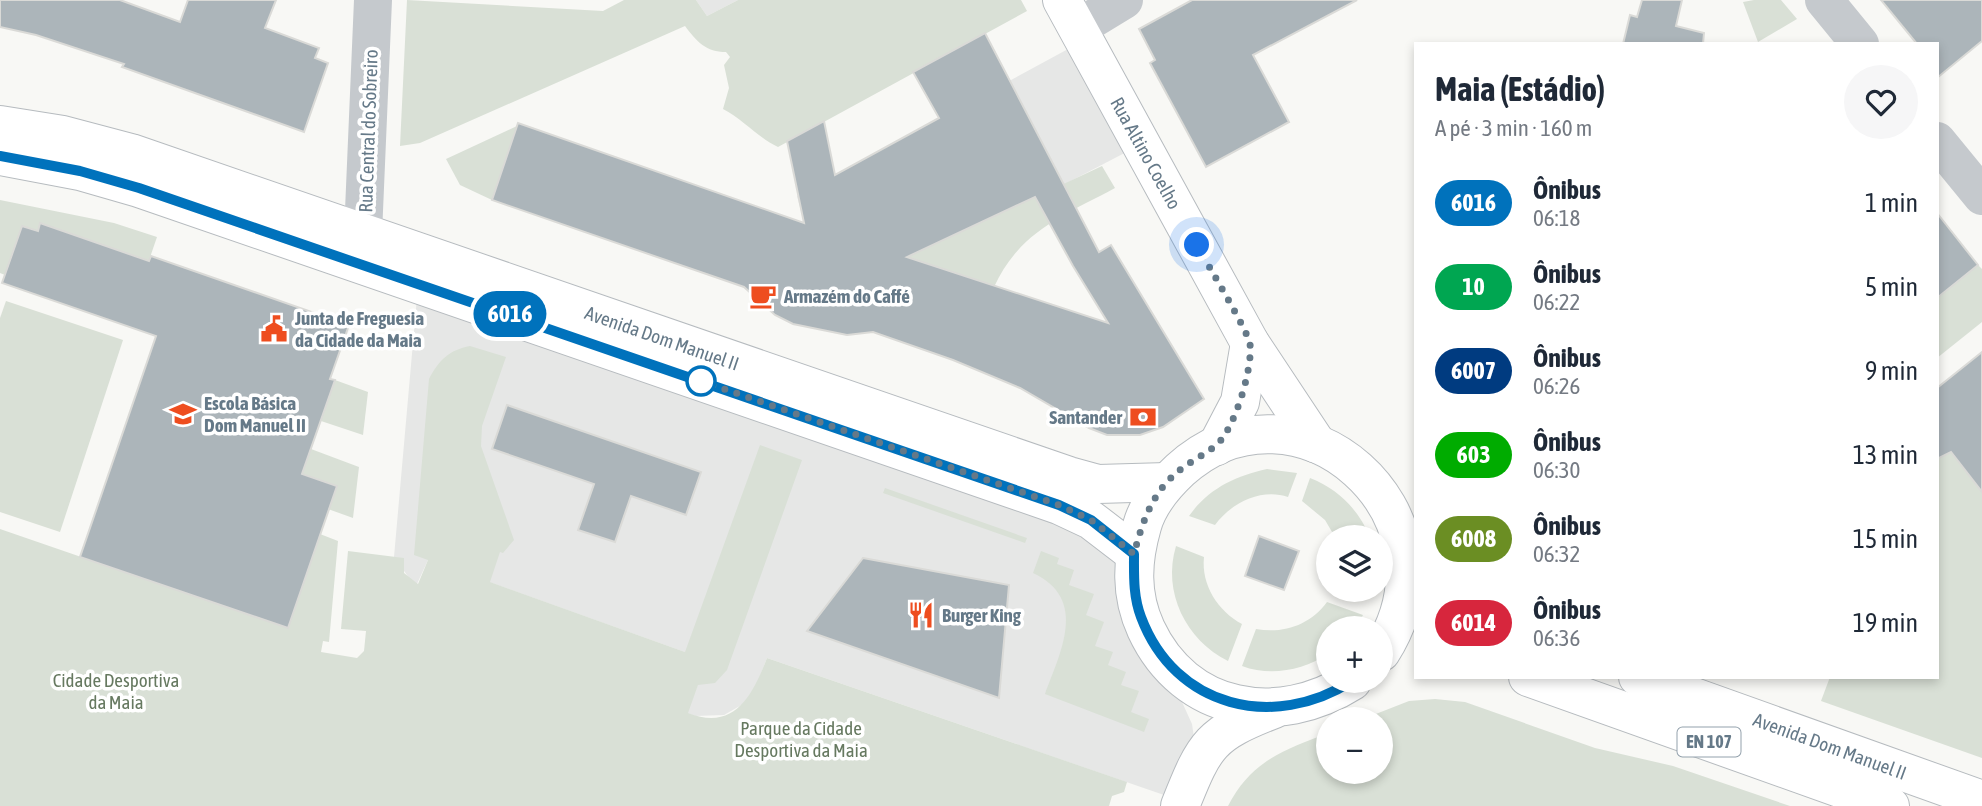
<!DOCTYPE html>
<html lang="pt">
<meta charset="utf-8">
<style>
:root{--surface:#fff;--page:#f6f6f7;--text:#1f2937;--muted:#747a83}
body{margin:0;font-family:"Asap Condensed",sans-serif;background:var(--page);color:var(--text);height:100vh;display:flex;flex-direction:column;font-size:26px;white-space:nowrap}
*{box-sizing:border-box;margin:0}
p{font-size:23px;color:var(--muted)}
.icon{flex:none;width:38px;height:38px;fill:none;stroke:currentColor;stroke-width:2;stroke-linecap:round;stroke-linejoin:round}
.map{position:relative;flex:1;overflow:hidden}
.details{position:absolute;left:1414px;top:42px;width:525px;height:637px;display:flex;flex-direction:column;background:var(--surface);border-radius:0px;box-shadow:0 4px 10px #0003}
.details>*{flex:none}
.badge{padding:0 14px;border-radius:23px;font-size:24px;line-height:46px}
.buttons{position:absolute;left:1316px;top:525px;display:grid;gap:14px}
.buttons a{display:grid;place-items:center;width:77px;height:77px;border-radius:50%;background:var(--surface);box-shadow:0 4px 10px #0003;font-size:35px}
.you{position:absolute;width:35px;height:35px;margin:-18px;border:5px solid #fff;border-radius:50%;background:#1a73e8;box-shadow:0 0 0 10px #1a73e833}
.map>.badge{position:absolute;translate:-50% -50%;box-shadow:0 0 0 4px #fff}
.round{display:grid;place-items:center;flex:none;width:74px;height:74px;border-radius:37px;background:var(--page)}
.headline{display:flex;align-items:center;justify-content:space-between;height:119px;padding:0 21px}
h1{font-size:33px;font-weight:700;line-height:52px}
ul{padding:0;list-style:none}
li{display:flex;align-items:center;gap:21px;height:84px;padding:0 21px}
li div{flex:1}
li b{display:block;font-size:26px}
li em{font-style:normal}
li .badge{min-width:77px;font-weight:700;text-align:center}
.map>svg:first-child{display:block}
.built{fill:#e6e7e6}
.green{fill:#d9e0d6}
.building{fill:#acb5ba;stroke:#dadad7;stroke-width:2;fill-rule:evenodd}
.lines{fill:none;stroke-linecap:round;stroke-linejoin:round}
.major-casing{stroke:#b6bbbf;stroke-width:40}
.minor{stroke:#c5c9cd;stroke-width:38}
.major{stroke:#fff;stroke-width:38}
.line-casing{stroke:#fff;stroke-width:16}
.line{stroke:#0072bc;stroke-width:10}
.walk{stroke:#657988;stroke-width:7;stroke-dasharray:0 12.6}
.stop-dot{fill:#fff;stroke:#0072bc;stroke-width:3.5}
.labels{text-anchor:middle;stroke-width:7;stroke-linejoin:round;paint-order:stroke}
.shield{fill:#fff;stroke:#93a1ac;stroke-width:2}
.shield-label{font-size:18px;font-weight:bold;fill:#657988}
.street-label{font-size:19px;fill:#657988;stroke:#fff}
.poi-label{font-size:19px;font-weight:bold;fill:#657988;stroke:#fff;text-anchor:start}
.park-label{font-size:19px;fill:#667960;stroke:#fff}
</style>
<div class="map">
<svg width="1982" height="806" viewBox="0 0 1982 806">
<rect width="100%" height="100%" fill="#f8f8f5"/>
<g class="built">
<path d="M696 0H738L707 16Z"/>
<path d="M1081 42 1138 146 1065 184 907 257 804 222 797 196Z"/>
<path d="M418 286 1018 494 1128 555 1167 669 1192 724 1195 744 1164 795 767 658 755 689 745 703 724 715 695 716 687 713 707 660 428 560 417 584 412 582 394 557Z"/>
</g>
<g class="green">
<path d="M407 0 603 11 624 0H696L707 16 738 0H1021L1027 11 778 147C757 137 744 120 723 109L729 88 724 65 730 57 726 52C706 52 697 42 685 26L420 143 400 146Z"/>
<path d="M1754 0H1781L1797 19 1758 42 1743 2Z"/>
<path d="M517 126 492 200 460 185 446 159Z"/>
<path d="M1102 166 1115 188C1063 216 1020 231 994 287L907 257Z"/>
<path d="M0 200 114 223 157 237 145 272 140 258 41 223 38 231 22 226 5 275 0 273Z"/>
<path d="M1978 265 1982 269V322L1937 358V298Z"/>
<path d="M6 301 123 340 60 532 0 512V318Z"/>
<path d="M470 346 506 357 482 426 481 446 514 540 503 553 500 552 490 582 685 652 760 445 802 460 727 670 715 683 698 685 688 713C735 732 753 694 767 658L1127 782 1124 792 1112 796 1109 806H0V529L287 628 320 534 338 541 329 642 323 641 321 652 357 658 364 651 366 631 341 629 348 551 404 558V573L418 584 428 560 414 555 429 379C439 360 449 350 470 346Z"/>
<path d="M335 380 368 392 363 435 321 421Z"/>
<path d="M1937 430 1982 492V758L1821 701 1830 677H1937Z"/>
<path d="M311 449 359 467 353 518 328 509 336 486 302 474Z"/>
<path d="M1267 469 1297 473 1288 497C1261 488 1231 503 1215 525L1189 516C1208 489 1235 476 1267 469Z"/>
<path d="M1310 478C1338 489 1358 509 1370 537H1335L1325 520 1302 501Z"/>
<path d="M885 488 1027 538 1025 543 883 493Z"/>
<path d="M1176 546 1204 557C1201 585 1218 611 1242 624L1228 661C1186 640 1162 592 1176 546Z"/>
<path d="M1041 551 1059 558 1057 564 1074 570 1069 585 1094 594 1086 615 1104 622 1095 646 1113 652 1108 665 1126 672 1121 685 1139 691 1131 712 1149 719 1144 732 1045 694C1060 653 1089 599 1033 573Z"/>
<path d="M1327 602 1363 615 1356 628H1328V654C1303 670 1271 677 1242 666L1256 629C1284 634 1310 625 1327 602Z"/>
<path d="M1435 699 1465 702 1595 748 1673 766 1790 806H1228C1251 761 1284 750 1328 733V772H1381V719H1363L1409 701Z"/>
</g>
<g class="building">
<path d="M0 0H120L180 22 188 0H276L265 28 319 48 315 58 328 63 304 132 122 67 124 64 36 35 0 27Z"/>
<path d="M1192 0H1357L1253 55 1289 122 1206 167 1150 63 1155 60 1139 29Z"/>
<path d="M1642 0H1682L1676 26 1704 33 1703 44H1623L1630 15 1637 17Z"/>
<path d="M1881 0H1982V41L1937 78V44H1917Z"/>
<path d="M985 33 1099 252 1111 245 1204 399 1163 427 1140 435H1107L1089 428 1020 388 953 360 873 332 847 335 793 324 775 315 744 287 492 200 518 123 804 223 787 141 824 121 835 175 939 118 913 72ZM1035 197 1073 266 1108 323 907 257Z"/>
<path d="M1937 213 1978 265 1937 298Z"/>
<path d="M40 223 149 261 151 256 349 325 330 379 335 380 302 474 337 486 288 628 80 557 156 336 2 283 22 226 38 231Z"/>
<path d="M1982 352V492L1951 452 1937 459V388Z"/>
<path d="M507 405 701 472 686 515 631 496 615 542 578 530 594 484 492 449Z"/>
<path d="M1259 536 1299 551 1284 590 1245 576Z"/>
<path d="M863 558 1009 585 999 698 807 631Z"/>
</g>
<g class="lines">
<g class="major-casing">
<g id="major">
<path d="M1062 0 1250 343 1317 444"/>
<path d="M0 125 63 135 131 153 1069 476 1098 484 1167 482"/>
<path d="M0 156 80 171 139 188 1059 505 1091 520 1134 553"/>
<path d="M1217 446 1240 402 1250 343"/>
<path d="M1528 677 1890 806"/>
<path d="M1638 677 1982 800"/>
<path d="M1352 681C1278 728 1185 713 1146 629 1130 594 1132 561 1142 526 1148 504 1164 485 1180 470 1297 364 1469 514 1381 652"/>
<path d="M1180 806C1205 743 1210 734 1274 709"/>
</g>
</g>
<g class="minor">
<path d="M373 0 363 234 385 254"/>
<path d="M1824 0 1860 44"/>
<path d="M1078 28 1124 0"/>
<path d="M1937 141 1982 196"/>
</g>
<use href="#major" class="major"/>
</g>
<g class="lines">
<g class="line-casing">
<path id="line" d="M0 156 80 171 139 188 1059 505 1091 520 1134 554C1134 575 1133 596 1141 617 1175 708 1274 731 1352 681"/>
</g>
<use href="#line" class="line"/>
<path class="walk" d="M701 381 1059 505 1091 520 1134 554C1141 527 1149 502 1167 482 1181 466 1198 459 1214 447 1234 433 1253 368 1250 344 1248 331 1206 262 1197 245"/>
</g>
<defs>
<g id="cafe-bare" transform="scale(2.1)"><path d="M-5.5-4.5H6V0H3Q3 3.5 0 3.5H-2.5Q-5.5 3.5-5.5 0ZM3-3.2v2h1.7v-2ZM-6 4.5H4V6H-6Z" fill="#ee4d1f" stroke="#fff" stroke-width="2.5" paint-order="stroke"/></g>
<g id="civic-bare" transform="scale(2.1)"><path d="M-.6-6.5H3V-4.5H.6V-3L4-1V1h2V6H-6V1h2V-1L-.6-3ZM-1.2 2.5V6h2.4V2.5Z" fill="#ee4d1f" stroke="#fff" stroke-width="2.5" paint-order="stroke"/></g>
<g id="school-bare" transform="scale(2.1)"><path d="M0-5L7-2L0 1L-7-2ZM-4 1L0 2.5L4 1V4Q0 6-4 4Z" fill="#ee4d1f" stroke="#fff" stroke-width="2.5" paint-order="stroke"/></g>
<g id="bank-bare" transform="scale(2.1)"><path d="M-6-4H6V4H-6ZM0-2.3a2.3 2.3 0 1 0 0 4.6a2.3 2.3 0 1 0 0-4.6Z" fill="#ee4d1f" stroke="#fff" stroke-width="2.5" paint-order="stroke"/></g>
<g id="restaurant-bare" transform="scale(2.1)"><path d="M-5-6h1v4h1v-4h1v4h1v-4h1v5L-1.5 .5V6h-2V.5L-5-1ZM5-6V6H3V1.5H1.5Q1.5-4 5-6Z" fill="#ee4d1f" stroke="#fff" stroke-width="2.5" paint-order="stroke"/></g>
</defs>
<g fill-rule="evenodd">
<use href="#cafe-bare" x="763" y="296"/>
<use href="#civic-bare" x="274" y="329"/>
<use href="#school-bare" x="183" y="414"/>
<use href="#bank-bare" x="1143" y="417"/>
<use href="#restaurant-bare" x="921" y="615"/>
</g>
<circle class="stop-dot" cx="701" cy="381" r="14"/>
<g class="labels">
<rect class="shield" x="1677.5" y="727.5" width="63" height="29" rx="5"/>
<g class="shield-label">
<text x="1709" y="748">EN 107</text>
</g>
<g class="street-label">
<text transform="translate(368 131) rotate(-88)" y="7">Rua Central do Sobreiro</text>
<text transform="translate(1146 153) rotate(61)" y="7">Rua Altino Coelho</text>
<text transform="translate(662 338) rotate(19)" y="7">Avenida Dom Manuel II</text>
<text transform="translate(1830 746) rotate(20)" y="7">Avenida Dom Manuel II</text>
</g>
<g class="poi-label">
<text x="784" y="303">Armazém do Caffé</text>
<text x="295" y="325">Junta de Freguesia<tspan x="295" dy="22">da Cidade da Maia</tspan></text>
<text x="204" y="410">Escola Básica<tspan x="204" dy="22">Dom Manuel II</tspan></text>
<text x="1122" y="424" text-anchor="end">Santander</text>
<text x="942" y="622">Burger King</text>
</g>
<g class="park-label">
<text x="116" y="687">Cidade Desportiva<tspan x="116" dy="22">da Maia</tspan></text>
<text x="801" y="735">Parque da Cidade<tspan x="801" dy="22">Desportiva da Maia</tspan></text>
</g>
</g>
</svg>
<div class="buttons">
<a><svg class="icon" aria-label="layers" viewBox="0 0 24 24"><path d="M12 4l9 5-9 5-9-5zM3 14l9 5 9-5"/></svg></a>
<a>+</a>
<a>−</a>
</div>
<div class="you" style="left:1197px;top:245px"></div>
<b class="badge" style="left:510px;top:314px;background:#0072bc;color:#fff">6016</b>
<section class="details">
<div class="headline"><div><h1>Maia (Estádio)</h1><p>A pé · 3 min · 160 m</p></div><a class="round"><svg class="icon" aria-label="heart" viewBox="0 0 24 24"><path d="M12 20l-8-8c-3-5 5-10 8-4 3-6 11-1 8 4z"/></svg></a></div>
<ul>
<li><span class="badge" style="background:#0072bc;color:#fff">6016</span><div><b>Ônibus</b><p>06:18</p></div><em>1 min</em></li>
<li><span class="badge" style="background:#00a651;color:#fff">10</span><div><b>Ônibus</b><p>06:22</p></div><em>5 min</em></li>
<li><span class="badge" style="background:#003b80;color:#fff">6007</span><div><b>Ônibus</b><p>06:26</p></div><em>9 min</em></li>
<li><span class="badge" style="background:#00ac00;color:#fff">603</span><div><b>Ônibus</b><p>06:30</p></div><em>13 min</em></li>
<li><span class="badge" style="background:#6b8e23;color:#fff">6008</span><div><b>Ônibus</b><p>06:32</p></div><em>15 min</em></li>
<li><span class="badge" style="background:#d7263d;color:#fff">6014</span><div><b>Ônibus</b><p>06:36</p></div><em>19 min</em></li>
</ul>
</section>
</div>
